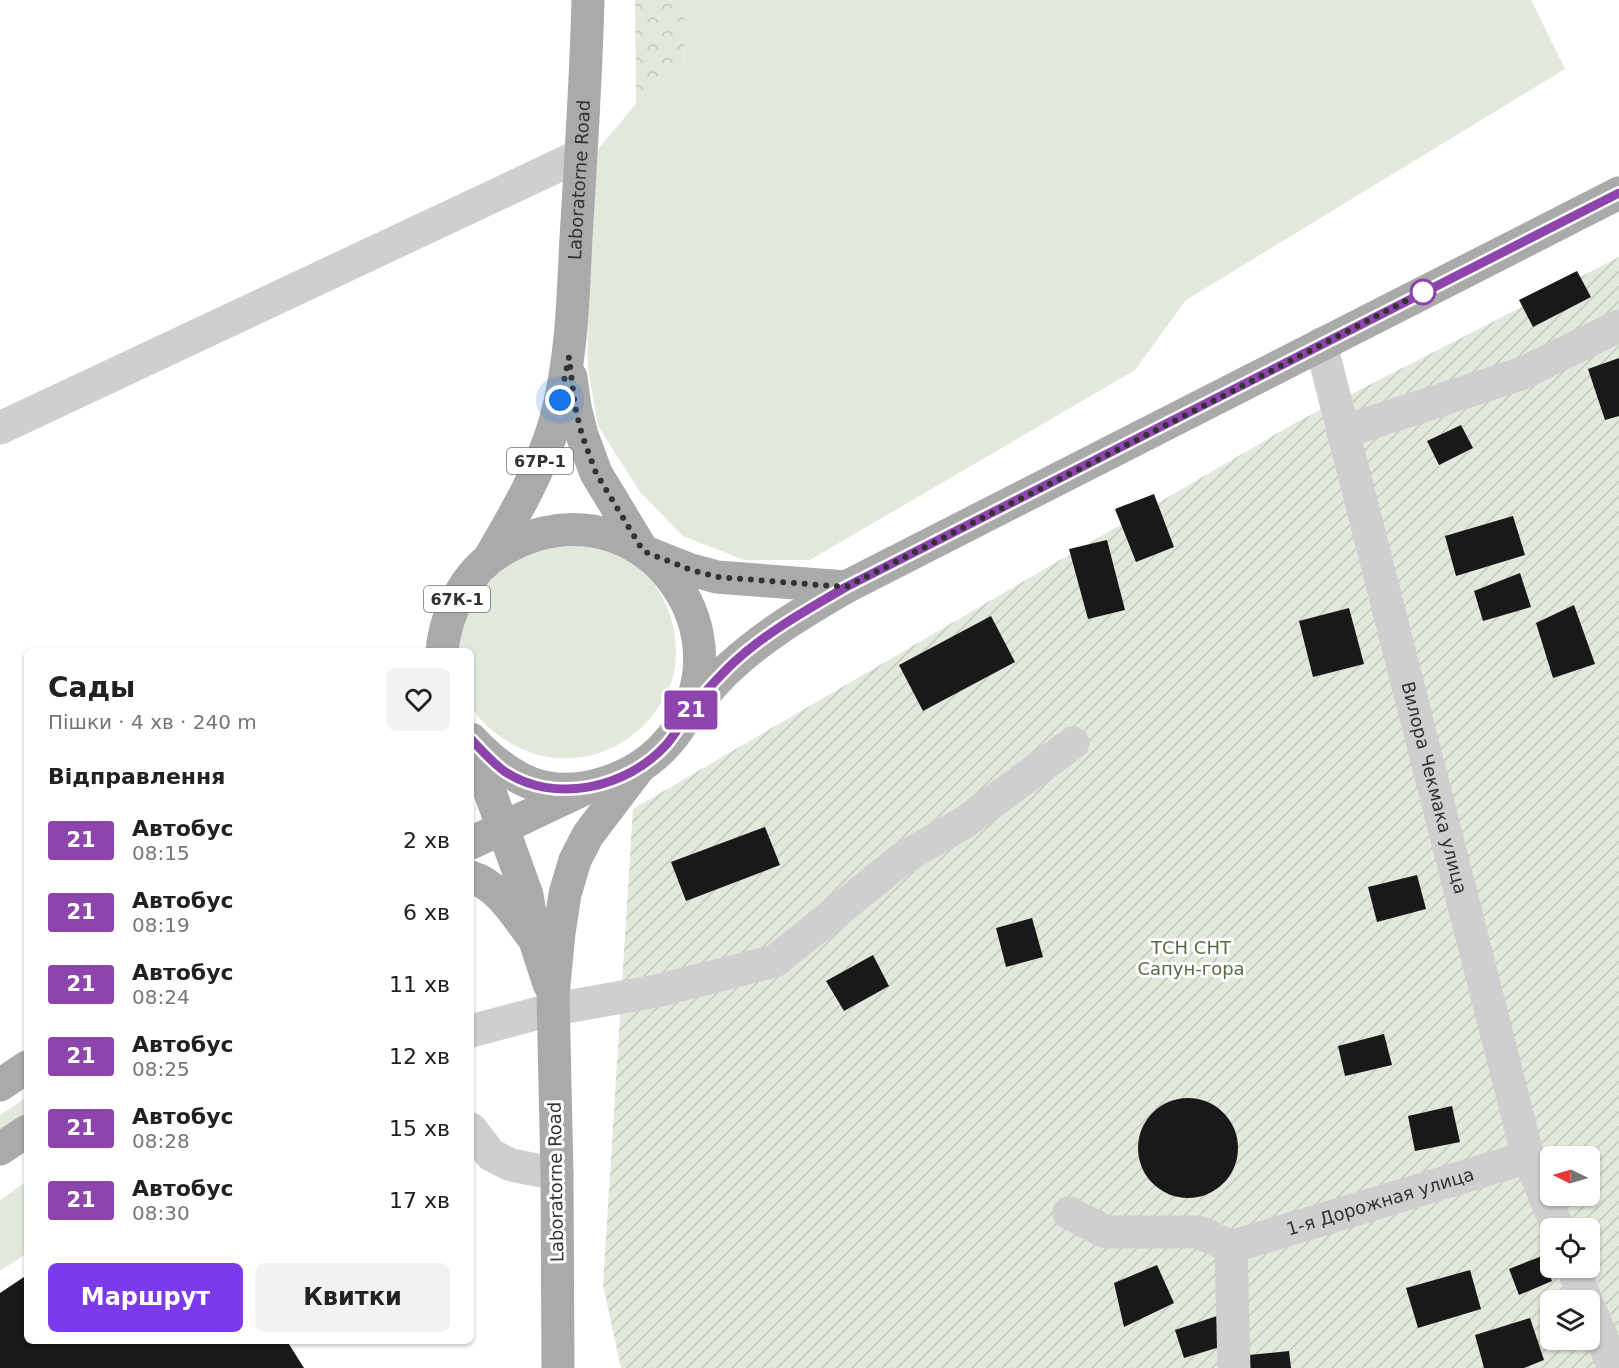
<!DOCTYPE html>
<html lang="uk">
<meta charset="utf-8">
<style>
:root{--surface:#fff;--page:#f2f2f2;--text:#202124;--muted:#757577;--accent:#7c3aed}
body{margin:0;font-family:"DejaVu Sans",sans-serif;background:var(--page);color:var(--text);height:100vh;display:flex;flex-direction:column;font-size:22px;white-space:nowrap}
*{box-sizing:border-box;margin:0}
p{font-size:20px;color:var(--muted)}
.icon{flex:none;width:33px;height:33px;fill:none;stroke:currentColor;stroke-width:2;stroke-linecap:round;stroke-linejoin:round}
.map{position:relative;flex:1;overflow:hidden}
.drawer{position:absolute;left:24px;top:648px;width:450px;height:696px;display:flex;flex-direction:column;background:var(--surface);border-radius:9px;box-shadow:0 2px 4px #0004}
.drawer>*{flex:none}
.badge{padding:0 12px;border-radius:4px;font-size:21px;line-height:39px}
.needle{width:39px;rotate:275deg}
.tools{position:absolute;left:1540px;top:1146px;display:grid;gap:12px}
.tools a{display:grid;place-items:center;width:60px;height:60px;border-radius:9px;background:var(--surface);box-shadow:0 2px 4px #0004;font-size:30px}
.you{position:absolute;width:30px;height:30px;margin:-15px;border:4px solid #fff;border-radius:50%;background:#1a73e8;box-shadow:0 0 0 9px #1a73e833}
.map>.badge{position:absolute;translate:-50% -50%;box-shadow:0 0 0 3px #fff}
h2{padding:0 24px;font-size:22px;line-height:54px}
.round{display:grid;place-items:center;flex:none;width:63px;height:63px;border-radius:9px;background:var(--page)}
.headline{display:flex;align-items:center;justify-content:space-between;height:102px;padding:0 24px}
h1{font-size:28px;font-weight:700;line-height:45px}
.primary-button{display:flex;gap:12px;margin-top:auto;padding:12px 24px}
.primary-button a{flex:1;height:69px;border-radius:9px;background:var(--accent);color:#fff;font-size:24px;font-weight:700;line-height:69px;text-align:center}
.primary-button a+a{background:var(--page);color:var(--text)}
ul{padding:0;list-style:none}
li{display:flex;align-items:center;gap:18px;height:72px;padding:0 24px}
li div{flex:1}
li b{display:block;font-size:22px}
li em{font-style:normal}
li .badge{min-width:66px;font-weight:700;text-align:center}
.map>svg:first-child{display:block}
.grass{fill:#e3e8dc}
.forest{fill:url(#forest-crowns)}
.garden{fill:url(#garden-furrows);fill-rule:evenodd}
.building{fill:#191919}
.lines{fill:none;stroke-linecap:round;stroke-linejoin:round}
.minor{stroke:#cfcfcf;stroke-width:33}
.major{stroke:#aaa;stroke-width:33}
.line-casing{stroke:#fff;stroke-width:14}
.line{stroke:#8e44ad;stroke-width:9}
.walk{stroke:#323232;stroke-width:6;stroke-dasharray:0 10.8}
.stop-dot{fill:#fff;stroke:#8e44ad;stroke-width:3}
.labels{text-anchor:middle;stroke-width:6;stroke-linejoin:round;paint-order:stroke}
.shield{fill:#fff;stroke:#707070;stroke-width:1.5}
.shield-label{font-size:16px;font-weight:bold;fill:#323232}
.street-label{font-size:18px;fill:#323232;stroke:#fff}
.park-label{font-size:18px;fill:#5a6a43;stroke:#fff}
</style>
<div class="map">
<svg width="1619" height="1368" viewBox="0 0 1619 1368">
<defs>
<pattern id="forest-crowns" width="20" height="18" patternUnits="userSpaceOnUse" patternTransform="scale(1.5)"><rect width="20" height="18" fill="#e3e8dc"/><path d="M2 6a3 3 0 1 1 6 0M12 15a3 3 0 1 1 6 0" fill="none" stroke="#c3c7bd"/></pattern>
<pattern id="garden-furrows" width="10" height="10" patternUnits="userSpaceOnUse" patternTransform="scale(1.5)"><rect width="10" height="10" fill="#e3e8dc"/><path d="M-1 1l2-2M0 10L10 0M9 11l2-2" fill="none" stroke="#c3c7bd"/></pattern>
</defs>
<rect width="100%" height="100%" fill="#fff"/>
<g class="grass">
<path d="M686 0H1531L1565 69 1186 300 1135 370 810 560H744L683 536 640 492 598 426 588 369 587 307 598 149 636 104 684 69Z"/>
<path d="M543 540C558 542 610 546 619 552 663 578 686 631 672 681 670 686 666 692 664 697 638 749 575 773 522 749 505 741 474 721 471 701 469 685 471 667 471 651H456L461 613 479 580Z"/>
<path d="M27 1097V1118L0 1137V1115Z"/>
<path d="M27 1181V1253L0 1271V1200Z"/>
</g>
<path class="forest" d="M635 0H686L684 69 636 104Z"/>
<path class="garden" d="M1619 257V1368H621L603 1285 633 809 1295 423ZM1551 1156H1590V1196H1551ZM1551 1228H1590V1268H1551ZM1551 1300H1590V1340H1551Z"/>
<g class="building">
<path d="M1577 271 1591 297 1533 327 1519 300Z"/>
<path d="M1619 358V416L1605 420 1588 369Z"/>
<path d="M1461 425 1473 448 1439 465 1427 441Z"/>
<path d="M1154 494 1174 547 1136 562 1115 509Z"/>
<path d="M1513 516 1525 555 1456 576 1445 536Z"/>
<path d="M1107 540 1125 610 1088 619 1069 549Z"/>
<path d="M1520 573 1531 607 1483 621 1474 591Z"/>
<path d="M1574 605 1595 664 1553 678 1536 623Z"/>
<path d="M1349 608 1364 664 1313 677 1299 621Z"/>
<path d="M991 616 1015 662 923 711 899 665Z"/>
<path d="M765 827 780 865 686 901 671 862Z"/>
<path d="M1417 875 1426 909 1377 922 1368 887Z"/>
<path d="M1032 918 1043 957 1006 967 996 928Z"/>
<path d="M873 955 889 986 844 1011 826 981Z"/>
<path d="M1384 1034 1392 1065 1345 1076 1338 1046Z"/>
<circle cx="1188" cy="1148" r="50"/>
<path d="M1452 1106 1460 1142 1415 1151 1408 1116Z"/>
<path d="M1542 1256 1552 1281 1519 1295 1509 1269Z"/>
<path d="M1157 1265 1174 1303 1124 1327 1114 1283Z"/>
<path d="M1470 1270 1481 1309 1418 1328 1406 1288Z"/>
<path d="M27 1275V1341H287L304 1368H0V1293Z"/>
<path d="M1217 1316 1226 1345 1184 1358 1175 1330Z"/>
<path d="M1530 1318 1544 1360 1524 1368H1484L1475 1335Z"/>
<path d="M1289 1351 1291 1368H1250L1249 1355Z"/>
</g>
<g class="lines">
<g class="minor">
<path id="s1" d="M1321 344 1527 1153 1558 1228"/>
<path d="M0 428 581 155"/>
<path d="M1343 432 1523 373 1619 326"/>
<path d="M471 1031 554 1009 657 991 775 961 903 858 965 822 1073 743"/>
<path d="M471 1129 491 1155 511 1165 557 1174"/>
<path d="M1069 1213 1106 1232H1199L1231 1247"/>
<path id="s2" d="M1231 1247 1509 1163 1527 1153"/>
<path d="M1231 1247 1234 1368"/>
<path d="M1573 1268 1586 1300"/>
<path d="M1590 1309 1614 1368"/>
</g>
<g class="major">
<path d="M571 377 575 407 582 435 596 473 643 551 691 570 717 577 846 587"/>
<path id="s3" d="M490 557C515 514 541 470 555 422 572 361 573 299 576 237 581 158 586 79 588 0"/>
<path d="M442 651C446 610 467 571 502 550 531 533 561 526 593 531 622 536 649 551 667 573 731 648 696 755 604 783 547 801 510 780 471 739"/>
<path d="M687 714C702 698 715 680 731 666 766 634 805 611 846 587L1619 193"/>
<path d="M473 745 527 895 535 941 549 984"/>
<path d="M471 843 582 790"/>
<path d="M471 877C498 885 515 914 531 935"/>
<path d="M0 1085 27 1067"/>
<path d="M0 1149 27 1131"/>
<path d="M558 1368 557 1174 553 995 559 933 565 894 575 860 588 835 638 769"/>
</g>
</g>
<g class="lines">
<g class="line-casing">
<path id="line" d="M471 739C481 750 492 762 504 771 554 805 627 788 666 745 674 736 680 725 687 715 698 699 715 681 729 667 763 634 805 611 846 587L1619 193"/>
</g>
<use href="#line" class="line"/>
<path class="walk" d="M560 400 569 357 575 407 582 435 596 473 643 551 691 570 717 577 846 587 1182 417 1423 292"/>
</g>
<circle class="stop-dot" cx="1423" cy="292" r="12"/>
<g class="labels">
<g class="shield">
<rect x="507" y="448" width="66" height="26" rx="4.5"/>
<rect x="424" y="586" width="66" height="26" rx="4.5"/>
</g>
<g class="shield-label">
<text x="540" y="467">67Р-1</text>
<text x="457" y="605">67К-1</text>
</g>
<g class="street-label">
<text dy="6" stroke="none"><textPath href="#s3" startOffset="394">Laboratorne Road</textPath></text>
<text dy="6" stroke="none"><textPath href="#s1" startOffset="458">Вилора Чекмака улица</textPath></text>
<text transform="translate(556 1182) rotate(-91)" y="6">Laboratorne Road</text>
<text dy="6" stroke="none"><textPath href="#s2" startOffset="156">1-я Дорожная улица</textPath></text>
</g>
<g class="park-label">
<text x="1191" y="954">ТСН СНТ<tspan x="1191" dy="21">Сапун-гора</tspan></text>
</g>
</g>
</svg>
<div class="tools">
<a><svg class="needle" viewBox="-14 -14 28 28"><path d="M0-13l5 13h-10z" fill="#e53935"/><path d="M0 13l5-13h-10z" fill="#757577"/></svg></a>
<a><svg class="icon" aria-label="locate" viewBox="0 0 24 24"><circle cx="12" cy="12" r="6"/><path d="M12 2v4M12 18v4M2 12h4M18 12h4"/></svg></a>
<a><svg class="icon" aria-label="layers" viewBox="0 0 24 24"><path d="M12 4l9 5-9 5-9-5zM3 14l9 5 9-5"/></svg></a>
</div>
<div class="you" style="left:560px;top:400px"></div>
<b class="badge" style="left:691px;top:710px;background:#8e44ad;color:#fff">21</b>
<section class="drawer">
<div class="headline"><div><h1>Сады</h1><p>Пішки · 4 хв · 240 m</p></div><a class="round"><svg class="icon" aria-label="heart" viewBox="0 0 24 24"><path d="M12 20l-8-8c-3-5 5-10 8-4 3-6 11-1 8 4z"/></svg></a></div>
<h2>Відправлення</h2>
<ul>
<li><span class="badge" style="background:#8e44ad;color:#fff">21</span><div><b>Автобус</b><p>08:15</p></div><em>2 хв</em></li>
<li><span class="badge" style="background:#8e44ad;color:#fff">21</span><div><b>Автобус</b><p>08:19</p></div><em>6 хв</em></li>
<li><span class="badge" style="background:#8e44ad;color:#fff">21</span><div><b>Автобус</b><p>08:24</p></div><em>11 хв</em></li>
<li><span class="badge" style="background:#8e44ad;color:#fff">21</span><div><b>Автобус</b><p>08:25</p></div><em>12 хв</em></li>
<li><span class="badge" style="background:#8e44ad;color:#fff">21</span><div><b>Автобус</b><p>08:28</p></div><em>15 хв</em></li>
<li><span class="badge" style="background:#8e44ad;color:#fff">21</span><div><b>Автобус</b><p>08:30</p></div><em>17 хв</em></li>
</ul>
<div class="primary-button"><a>Маршрут</a><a>Квитки</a></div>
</section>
</div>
